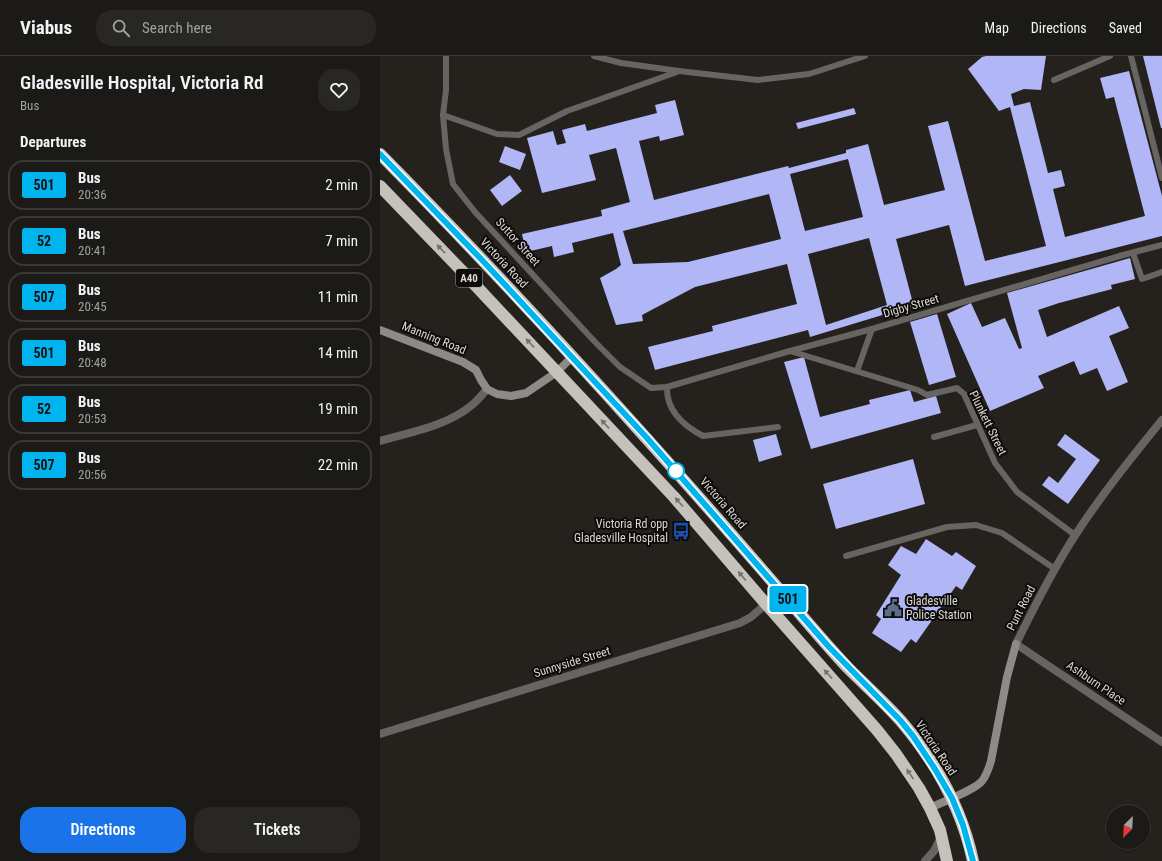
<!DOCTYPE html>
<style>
:root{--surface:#1c1a16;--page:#292723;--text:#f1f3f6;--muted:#a0a1a1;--line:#3a3835;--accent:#1a73e8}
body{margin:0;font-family:"Roboto Condensed",sans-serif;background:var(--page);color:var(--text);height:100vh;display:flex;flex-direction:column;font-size:15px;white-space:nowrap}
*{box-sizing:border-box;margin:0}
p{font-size:13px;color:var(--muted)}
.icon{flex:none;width:22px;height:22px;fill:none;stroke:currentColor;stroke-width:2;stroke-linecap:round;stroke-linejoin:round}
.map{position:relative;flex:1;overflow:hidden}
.side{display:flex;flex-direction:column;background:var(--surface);width:380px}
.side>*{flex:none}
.badge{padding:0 8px;border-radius:3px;font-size:14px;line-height:26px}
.needle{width:26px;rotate:204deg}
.controls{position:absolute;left:726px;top:749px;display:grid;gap:8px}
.controls a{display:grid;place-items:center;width:44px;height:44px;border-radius:50%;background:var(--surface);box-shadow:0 1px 3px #0004,0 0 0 1px var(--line);font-size:20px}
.map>.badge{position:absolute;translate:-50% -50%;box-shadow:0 0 0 2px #fff}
h2{padding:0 20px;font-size:15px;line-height:36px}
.round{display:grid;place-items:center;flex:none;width:42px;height:42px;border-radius:16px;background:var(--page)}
.summary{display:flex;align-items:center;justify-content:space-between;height:68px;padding:0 20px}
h1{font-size:19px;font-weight:600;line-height:30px}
.cta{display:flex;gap:8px;margin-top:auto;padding:8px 20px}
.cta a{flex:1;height:46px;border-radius:16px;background:var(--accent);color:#fff;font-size:16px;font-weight:600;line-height:46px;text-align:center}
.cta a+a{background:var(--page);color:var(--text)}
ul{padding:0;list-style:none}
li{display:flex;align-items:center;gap:12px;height:50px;margin:0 8px 6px;padding:0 12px;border:2px solid var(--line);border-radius:16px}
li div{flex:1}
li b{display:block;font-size:15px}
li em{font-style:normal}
li .badge{min-width:44px;font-weight:700;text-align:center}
header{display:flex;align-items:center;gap:24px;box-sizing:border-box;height:56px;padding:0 20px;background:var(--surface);border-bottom:1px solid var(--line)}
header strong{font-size:19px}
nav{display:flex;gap:22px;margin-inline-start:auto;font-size:14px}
.search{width:280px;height:36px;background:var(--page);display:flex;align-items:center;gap:10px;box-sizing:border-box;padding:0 14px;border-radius:16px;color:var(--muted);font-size:15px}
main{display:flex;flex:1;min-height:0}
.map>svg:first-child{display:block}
.building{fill:#b1b6f6;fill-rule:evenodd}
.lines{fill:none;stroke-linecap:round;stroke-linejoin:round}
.lane{stroke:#676462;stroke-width:6}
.street{stroke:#676462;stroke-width:8}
.secondary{stroke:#8e8a87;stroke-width:8}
.highway{stroke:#c7c1bc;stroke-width:12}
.oneway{fill:#73706c}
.line-casing{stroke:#fff;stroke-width:9}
.line{stroke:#00b5ef;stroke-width:6}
.stop-dot{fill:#fff;stroke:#00b5ef;stroke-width:2}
.labels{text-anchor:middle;stroke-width:4;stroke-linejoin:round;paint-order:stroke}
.shield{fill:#0d0c0a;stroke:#9d9b98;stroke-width:1}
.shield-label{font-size:11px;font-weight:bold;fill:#dbd8d5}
.street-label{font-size:12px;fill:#dbd8d5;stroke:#0d0c0a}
.poi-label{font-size:12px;fill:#dbd8d5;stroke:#0d0c0a;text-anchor:end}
</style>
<header>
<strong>Viabus</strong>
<div class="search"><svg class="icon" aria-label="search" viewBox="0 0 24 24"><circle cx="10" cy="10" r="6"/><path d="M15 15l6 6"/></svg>Search here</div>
<nav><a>Map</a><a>Directions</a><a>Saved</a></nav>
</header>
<main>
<section class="side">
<div class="summary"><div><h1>Gladesville Hospital, Victoria Rd</h1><p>Bus</p></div><a class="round"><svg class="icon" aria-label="heart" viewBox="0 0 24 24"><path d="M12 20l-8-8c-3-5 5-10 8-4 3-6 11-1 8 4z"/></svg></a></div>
<h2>Departures</h2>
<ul>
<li><span class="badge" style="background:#00b5ef;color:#111">501</span><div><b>Bus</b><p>20:36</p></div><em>2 min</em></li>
<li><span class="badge" style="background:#00b5ef;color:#111">52</span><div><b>Bus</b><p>20:41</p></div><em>7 min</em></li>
<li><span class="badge" style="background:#00b5ef;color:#111">507</span><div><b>Bus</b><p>20:45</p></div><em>11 min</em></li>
<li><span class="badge" style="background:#00b5ef;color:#111">501</span><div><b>Bus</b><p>20:48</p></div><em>14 min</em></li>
<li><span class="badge" style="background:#00b5ef;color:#111">52</span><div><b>Bus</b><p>20:53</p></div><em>19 min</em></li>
<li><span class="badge" style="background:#00b5ef;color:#111">507</span><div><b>Bus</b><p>20:56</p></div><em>22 min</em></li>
</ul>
<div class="cta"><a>Directions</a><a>Tickets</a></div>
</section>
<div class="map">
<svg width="782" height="805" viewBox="0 0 782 805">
<rect width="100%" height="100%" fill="#25221e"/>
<g class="building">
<path d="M606 0H666L661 34 644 33 631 38 634 50 650 46 668 117 681 114 685 130 673 133 685 181 765 160 734 41 726 43 720 22 749 15 782 140V180L585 230 569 169 516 183 534 251 509 257 430 281 428 274 275 314 268 291 333 275 332 270 417 248 407 208 315 231 262 259 263 265 236 269 220 222 236 213 241 209 233 177 192 187 194 196 174 201 172 190 146 196 142 178 222 160 221 154 250 146 236 92 209 99 216 124 162 137 147 82 173 75 177 89 186 87 182 74 205 68 207 75 277 57 275 49 295 44 304 79 280 85 279 80 259 85 274 144 408 110 409 112 466 97V94L488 88 504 149 565 134 548 70 568 65 605 205 666 190 630 51 619 55 588 13 602 1ZM468 103 483 161 425 175 410 118ZM389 138 401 183 308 206 253 208 243 175ZM489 182 507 249 446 269 428 198Z"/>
<path d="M763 0H782V72H781Z"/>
<path d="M474 52 476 58 418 73 416 67Z"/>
<path d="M125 90 146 98 140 114 119 106Z"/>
<path d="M130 119 142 135 122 150 110 134Z"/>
<path d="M750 202 755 223 731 229 732 233 679 247 658 254 667 281 739 250 749 272 729 280 748 326 727 335 717 312 700 319 694 305 658 320 664 332 610 355 567 258 591 247 602 271 625 262 639 293 642 292 627 237Z"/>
<path d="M557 258 576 321 549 329 530 266Z"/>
<path d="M424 301 440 361 490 348 489 344 530 334 534 346 556 340 561 357 431 393 404 306Z"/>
<path d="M396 378 402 399 379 406 373 384Z"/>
<path d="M685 378 720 404 688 448 662 429 669 420 678 427 696 403 677 389Z"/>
<path d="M533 403 545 448 456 473 443 428Z"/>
<path d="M546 483 572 500 576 496 596 510 582 534 576 530 536 587 531 583 521 596 492 577 501 563 496 559 521 519 508 509 521 490 536 498Z"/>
</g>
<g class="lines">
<g class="lane">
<path d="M66 0V34L63 59 66 93 73 128 95 156 215 286 240 311 271 332 287 331 410 295 492 273 743 199 782 189"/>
<path d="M214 0 241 7 299 15 378 24 429 18 485 0"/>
<path d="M751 0 782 122"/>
<path d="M674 24 730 0"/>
<path d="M63 59 117 78 139 79 187 55 297 16"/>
<path d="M753 197 762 223 782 216"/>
<path d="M410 295 538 334 547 339 577 332 584 338 615 407 637 436 695 479"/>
<path d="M477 315 492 273"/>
<path d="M287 331C286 355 304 370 323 380L398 371"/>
<path d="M554 381 597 369"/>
<path d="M466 500 567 471 596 469 622 477 675 513"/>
</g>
<g class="street">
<path d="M782 364C752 401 722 438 696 478 673 513 654 551 636 588L782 686"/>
<path d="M0 385C31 376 67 370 92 349 98 344 103 338 107 333"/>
<path d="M0 678 360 567 371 561 386 548"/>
<path d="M545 805 554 795 561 781"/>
</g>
<g class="secondary">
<path d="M0 274 83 306 96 314 101 324 107 333 117 338 131 340 146 337 177 316 192 301"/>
<path d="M550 752C562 746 595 734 602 725 607 719 609 711 611 705L627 621 636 588"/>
</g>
<g class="highway">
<path d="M0 98C144 244 282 397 416 553 433 573 450 593 468 612 486 630 505 647 521 665 555 705 582 753 593 805"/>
<path d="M0 130 82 215 294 441 386 548 497 674 516 698 539 732 550 752 560 774 567 805"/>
</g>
</g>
<defs><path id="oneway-solid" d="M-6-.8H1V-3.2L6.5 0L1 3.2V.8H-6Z"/></defs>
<g class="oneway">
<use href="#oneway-solid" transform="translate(61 193) rotate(-134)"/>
<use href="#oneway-solid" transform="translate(150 287) rotate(-133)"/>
<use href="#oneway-solid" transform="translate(225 368) rotate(-133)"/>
<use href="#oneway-solid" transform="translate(299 446) rotate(-131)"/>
<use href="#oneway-solid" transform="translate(362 520) rotate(-130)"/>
<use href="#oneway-solid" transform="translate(448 618) rotate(-132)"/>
<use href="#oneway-solid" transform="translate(530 718) rotate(-124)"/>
</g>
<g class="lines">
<g class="line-casing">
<path id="line" d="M0 98 102 204 267 382 449 591 520 664 533 680 555 713 572 742 583 769 593 805"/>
</g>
<use href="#line" class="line"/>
</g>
<defs>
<g id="bus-bare" transform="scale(1.38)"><path d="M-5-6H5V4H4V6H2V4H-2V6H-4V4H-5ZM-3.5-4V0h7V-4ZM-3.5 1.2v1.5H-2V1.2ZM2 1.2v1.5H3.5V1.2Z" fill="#1a4fb4" stroke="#0d0c0a" stroke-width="2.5" paint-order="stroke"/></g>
<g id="civic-bare" transform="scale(1.38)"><path d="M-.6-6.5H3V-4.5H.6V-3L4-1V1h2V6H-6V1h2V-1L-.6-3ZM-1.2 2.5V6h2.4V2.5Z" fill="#5c6f8a" stroke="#0d0c0a" stroke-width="2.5" paint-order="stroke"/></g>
</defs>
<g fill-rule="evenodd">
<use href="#bus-bare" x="301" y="475"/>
<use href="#civic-bare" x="513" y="552"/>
</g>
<circle class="stop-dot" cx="296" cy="415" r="8"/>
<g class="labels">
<rect class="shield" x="76" y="213" width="26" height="18" rx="3"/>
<g class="shield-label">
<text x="89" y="226">A40</text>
</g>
<g class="street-label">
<text transform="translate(138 186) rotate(48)" y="4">Suttor Street</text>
<text transform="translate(124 207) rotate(47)" y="4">Victoria Road</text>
<text transform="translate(531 250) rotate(-16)" y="4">Digby Street</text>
<text transform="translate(54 282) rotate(22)" y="4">Manning Road</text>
<text transform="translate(608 367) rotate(64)" y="4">Plunkett Street</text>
<text transform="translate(343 447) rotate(49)" y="4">Victoria Road</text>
<text transform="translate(641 552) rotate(-63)" y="4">Punt Road</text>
<text transform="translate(192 606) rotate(-17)" y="4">Sunnyside Street</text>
<text transform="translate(716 627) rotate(34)" y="4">Ashburn Place</text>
<text transform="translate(556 692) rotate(56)" y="4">Victoria Road</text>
</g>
<g class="poi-label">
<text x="288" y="472">Victoria Rd opp<tspan x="288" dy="14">Gladesville Hospital</tspan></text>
<text x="526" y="549" text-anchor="start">Gladesville<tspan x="526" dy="14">Police Station</tspan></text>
</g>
</g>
</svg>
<div class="controls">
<a><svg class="needle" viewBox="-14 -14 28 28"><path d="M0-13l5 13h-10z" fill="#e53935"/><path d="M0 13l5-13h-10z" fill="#a0a1a1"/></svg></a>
</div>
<b class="badge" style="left:408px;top:543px;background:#00b5ef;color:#111">501</b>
</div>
</main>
